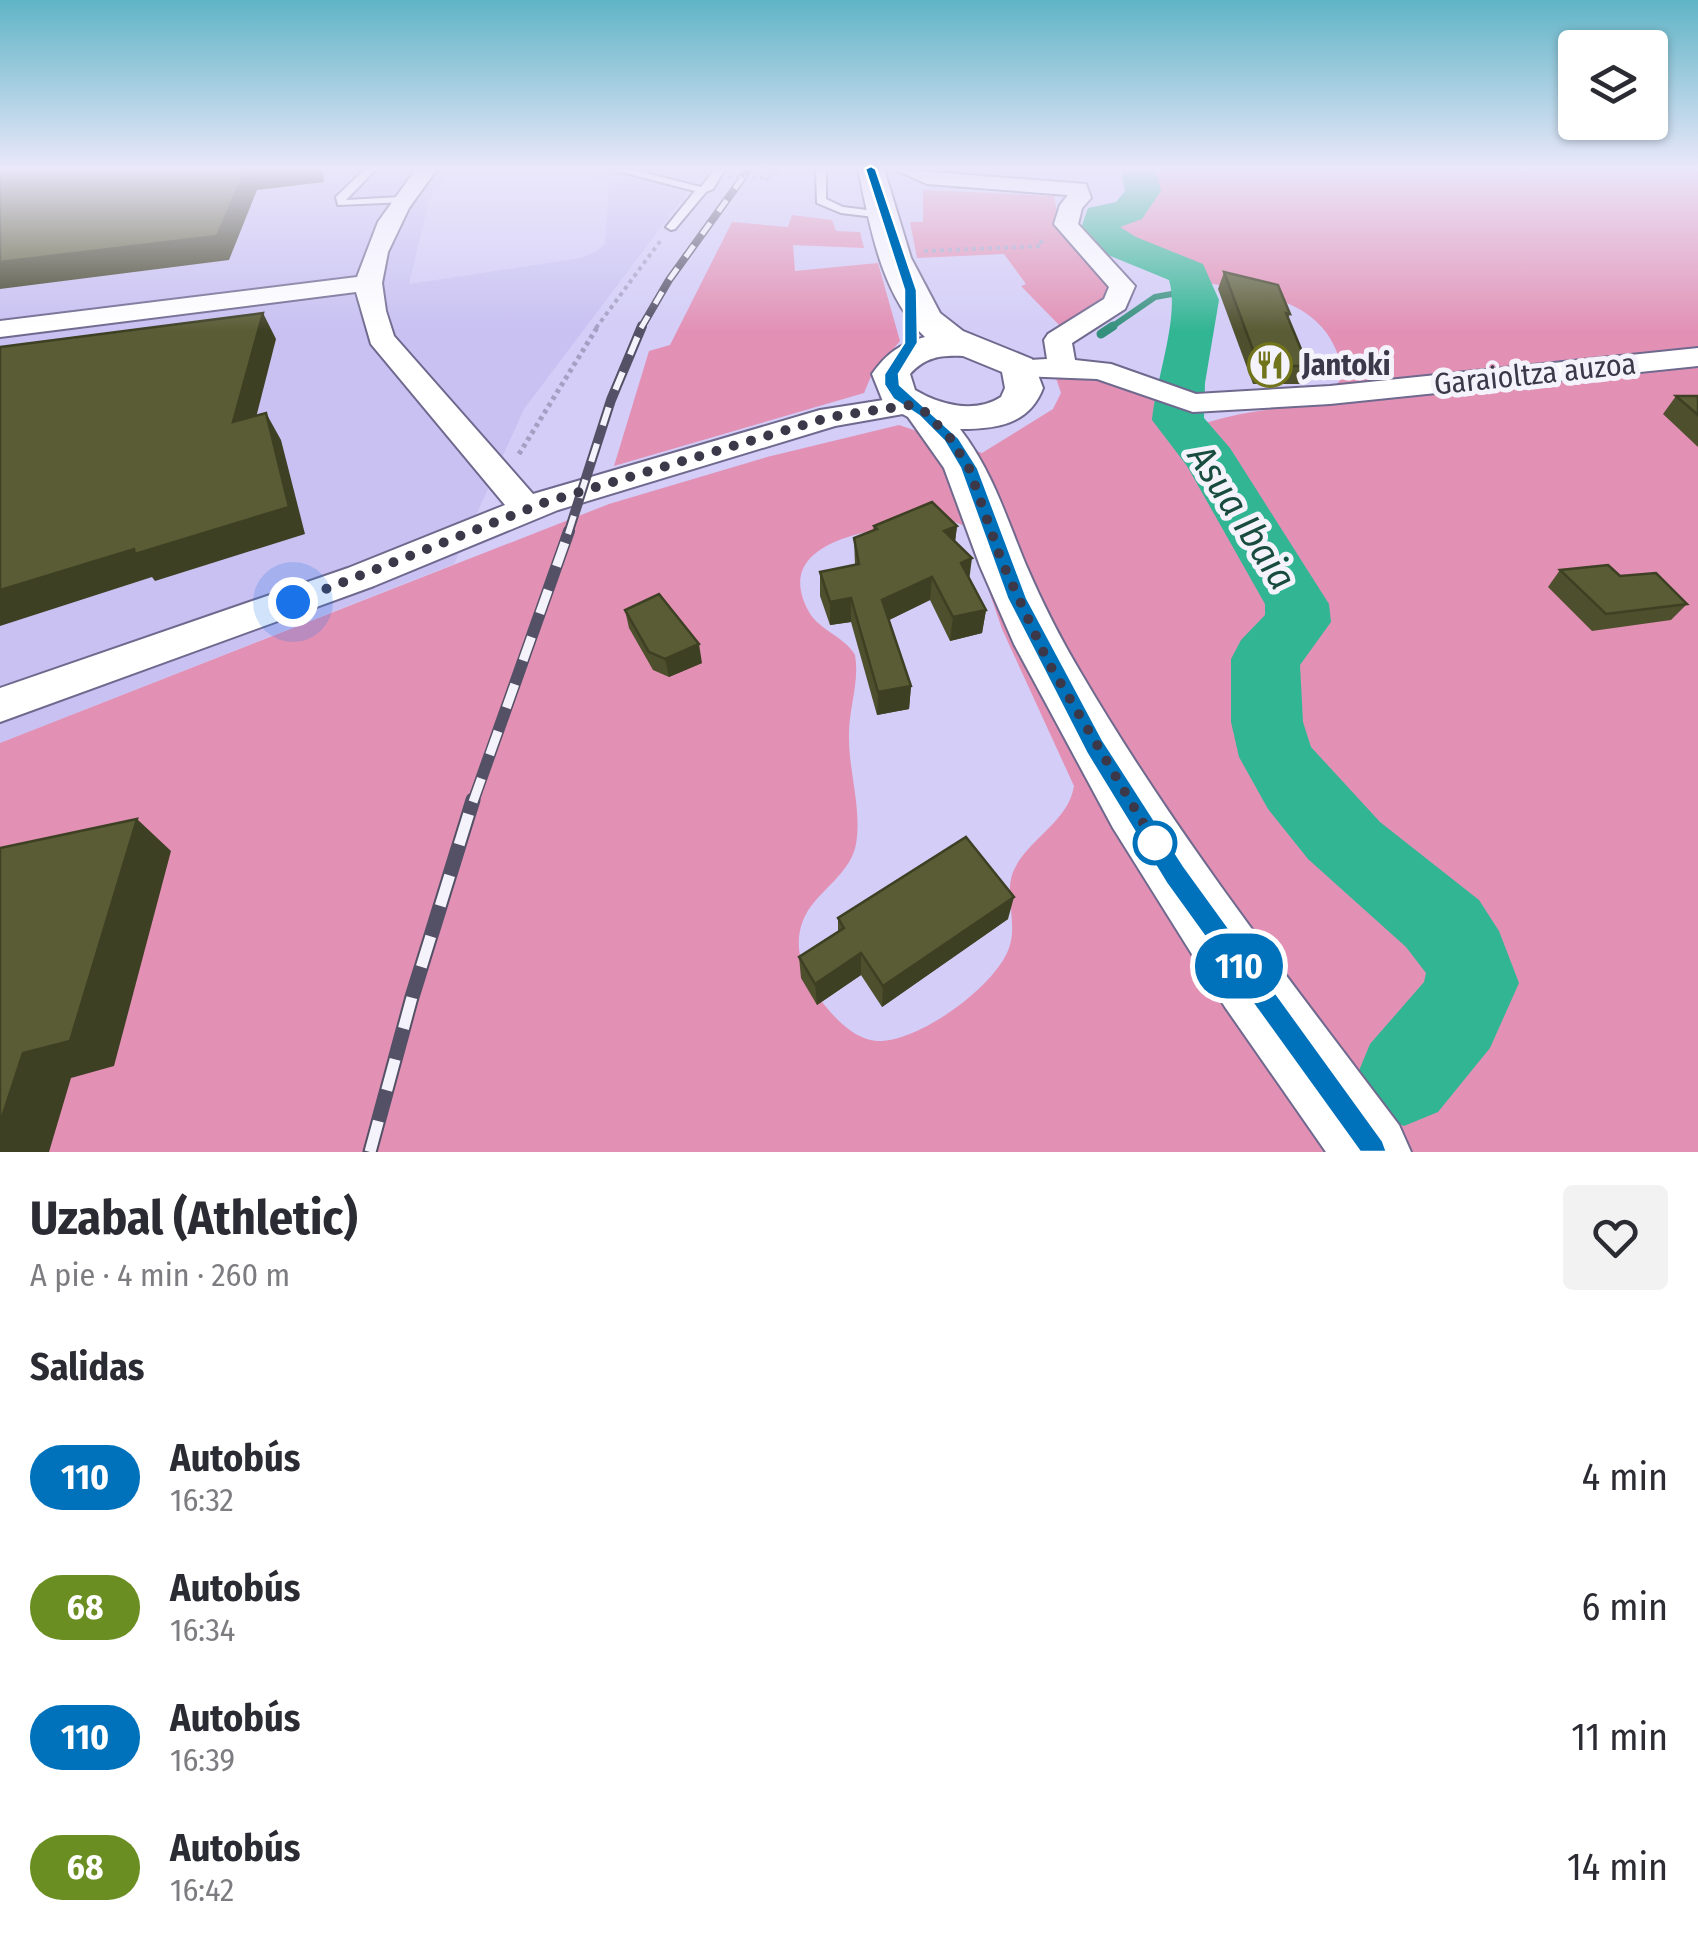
<!DOCTYPE html>
<html lang="es">
<meta charset="utf-8">
<style>
:root{--surface:#fff;--page:#f2f2f3;--text:#2b2b33;--muted:#7c7c81}
body{margin:0;font-family:"Fira Sans Condensed",sans-serif;background:var(--page);color:var(--text);height:100vh;display:flex;flex-direction:column;font-size:38px;white-space:nowrap}
*{box-sizing:border-box;margin:0}
p{font-size:32px;color:var(--muted)}
.icon{flex:none;width:55px;height:55px;fill:none;stroke:currentColor;stroke-width:2;stroke-linecap:round;stroke-linejoin:round}
.map{position:relative;height:1152px;overflow:hidden}
.drawer{display:flex;flex-direction:column;background:var(--surface);flex:1}
.drawer>*{flex:none}
.badge{padding:0 20px;border-radius:32px;font-size:35px;line-height:65px}
.controls{position:absolute;left:1558px;top:30px;display:grid;gap:20px}
.controls a{display:grid;place-items:center;width:110px;height:110px;border-radius:10px;background:var(--surface);box-shadow:0 2px 8px #0004;font-size:50px}
.you{position:absolute;width:50px;height:50px;margin:-25px;border:8px solid #fff;border-radius:50%;background:#1a73e8;box-shadow:0 0 0 15px #1a73e833}
.map>.badge{position:absolute;translate:-50% -50%;box-shadow:0 0 0 5px #fff}
h2{padding:0 30px;font-size:38px;line-height:90px}
.round{display:grid;place-items:center;flex:none;width:105px;height:105px;border-radius:10px;background:var(--page)}
.summary{display:flex;align-items:center;justify-content:space-between;height:170px;padding:0 30px}
h1{font-size:48px;font-weight:700;line-height:75px}
ul{padding:0;list-style:none}
li{display:flex;align-items:center;gap:30px;height:130px;padding:0 30px}
li div{flex:1}
li b{display:block;font-size:38px}
li em{font-style:normal}
li .badge{min-width:110px;font-weight:700;text-align:center}
.map>svg:first-child{display:block}
.built{fill:#c8c1f2}
.green{fill:#e291b5;fill-rule:evenodd}
.lines{fill:none;stroke-linecap:round;stroke-linejoin:round}
.stream-far1{stroke:#35907d;stroke-width:6}
.stream{stroke:#35907d;stroke-width:9}
.river{fill:#32b593;fill-rule:evenodd}
.service-casing{stroke:#6f698e;stroke-width:4}
.minor-casing{stroke:#6f698e;stroke-width:4}
.tertiary-casing{stroke:#6f698e;stroke-width:4}
.path-far1{stroke:#a5a0c3;stroke-width:4;stroke-dasharray:4 4;stroke-linecap:butt}
.path{stroke:#a5a0c3;stroke-width:5;stroke-dasharray:4 4;stroke-linecap:butt}
.service{fill:#fff;fill-rule:evenodd}
.minor{fill:#fff;fill-rule:evenodd}
.tertiary{fill:#fff;fill-rule:evenodd}
.rail-far3-casing{stroke:#545166;stroke-width:8}
.rail-far2-casing{stroke:#545166;stroke-width:10}
.rail-far1-casing{stroke:#545166;stroke-width:12}
.rail-casing{stroke:#545166;stroke-width:15}
.rail-far3{stroke:#f4f3fc;stroke-width:5;stroke-dasharray:14;stroke-linecap:butt}
.rail-far2{stroke:#f4f3fc;stroke-width:6;stroke-dasharray:19;stroke-linecap:butt}
.rail-far1{stroke:#f4f3fc;stroke-width:9;stroke-dasharray:25;stroke-linecap:butt}
.rail{stroke:#f4f3fc;stroke-width:11;stroke-dasharray:32;stroke-linecap:butt}
.path-bridge{stroke:#a5a0c3;stroke-width:4;stroke-dasharray:4 4;stroke-linecap:butt}
.wall{fill:#4d4f2d}
.shaded-wall{fill:#3e4024}
.building{fill:#595c34;stroke:#3e4024;stroke-width:2.5}
.line{fill:#0072bc;stroke:#fff;stroke-width:2.5}
.walk{stroke:#3b3849;stroke-width:10;stroke-dasharray:0 18}
.stop-dot{fill:#fff;stroke:#0072bc;stroke-width:5}
.labels{text-anchor:middle;stroke-width:10;stroke-linejoin:round;paint-order:stroke}
.far-poi-label{font-size:30px;font-weight:bold;fill:#3b3849;stroke:#f4f3fc;text-anchor:start}
.far-street-label{font-size:30px;fill:#3b3849;stroke:#f4f3fc}
.water-label{font-size:38px;font-style:italic;fill:#184c3e;stroke:#f4f3fc}
</style>
<div class="map">
<svg width="1698" height="1152" viewBox="0 0 1698 1152">
<rect width="100%" height="100%" fill="#d3cdf7"/>
<path class="built" d="M0 169H454L429 200 409 284 582 258 597 251 605 244 609 180 552 169H705L524 409 454 564 0 743Z"/>
<g class="green">
<path d="M1141 169H1698V1152H0V743L609 504 767 457 899 425 982 453 1053 409 1061 393 1056 378C1100 378 1159 386 1179 430 1200 425 1220 418 1241 414 1273 407 1323 408 1343 376 1325 249 1148 319 1102 222L1108 208 1137 192 1144 176ZM950 520 967 527 1002 629 1074 786C1068 823 1027 839 1013 872 1004 896 1018 923 1009 948 996 986 918 1043 877 1041 862 1040 848 1030 838 1020 805 987 781 939 816 900 831 883 852 867 856 844 862 809 849 773 849 738 848 710 860 682 855 655 844 636 820 631 809 612 764 531 904 526 950 520Z"/>
<path d="M923 190 1054 196 1060 228 1108 277 1109 295 1092 314 1061 327 1021 286 1026 284 1004 254 917 258 910 222H923Z"/>
<path d="M792 215 832 220 836 231 860 232 864 248 793 245 795 271 878 263 900 341 872 374 864 393 614 466 649 351 670 345 732 222 788 227Z"/>
</g>
<g class="lines">
<path class="stream-far1" d="M1110 328 1155 297 1194 290"/>
<path class="stream" d="M1101 334 1113 326"/>
<path class="river" d="M1121 169H1156L1161 191 1142 219 1120 227 1136 237 1203 264 1219 300 1205 383 1204 418 1230 448 1329 604 1331 622 1300 665 1303 722 1311 747 1380 822 1479 900 1499 931 1519 983 1490 1048 1438 1112 1404 1126 1370 1112 1356 1078 1370 1044 1424 982 1426 973 1406 947 1308 859 1268 809 1239 757 1231 722V659L1241 640 1265 615V604L1187 466 1152 420C1156 379 1180 316 1169 280L1108 255 1080 231 1088 208 1116 202 1125 191Z"/>
<g class="service-casing">
<g id="service">
<path d="M365 169H376L346 200 401 197 405 198V202L338 205 336 197Z"/>
<path d="M610 169H629L701 187 715 169H725L713 189 706 192 675 229 671 230 666 227 695 191Z"/>
<path d="M816 169H826V199L843 207 883 212 888 215 883 218 841 213 817 203Z"/>
</g>
</g>
<g class="minor-casing">
<g id="minor">
<path d="M416 169H437L409 208 388 252 382 283 386 311 394 336 533 494 820 410 909 396 920 399 924 405 920 411 835 426 558 510 374 586 0 722V688L348 568 505 505 371 344 356 292 0 337V321L357 277 378 222Z"/>
<path d="M894 169 1086 184 1091 198 1082 208 1078 224 1135 286 1125 309 1072 343 1075 360 1111 364 1196 394 1330 386 1698 348V366L1330 404 1193 412 1097 379 1019 376 1009 373 1005 367 1009 361 1047 359 1044 340 1048 334 1104 299 1109 287 1054 224 1060 205 1068 195 927 184Z"/>
</g>
</g>
<g class="tertiary-casing">
<path id="tertiary" d="M858 169H884L911 258 940 313 963 331 1032 359 1043 388C1029 425 996 429 960 429 992 470 1006 517 1026 565 1042 602 1060 638 1081 673 1174 832 1288 978 1399 1125L1411 1152H1326L1225 1007 1113 828 1014 644 980 566 944 468 908 417 884 404 872 374C887 353 900 344 925 337 881 295 870 226 858 169ZM963 356 1002 372 1005 388 1001 397C975 414 940 405 915 390L910 374C925 357 941 355 963 356Z"/>
</g>
<g class="path-far1">
<path d="M769 176 775 177 779 169"/>
<path d="M766 181 773 169"/>
<path d="M924 251 1042 246 1040 236"/>
<path d="M596 328 661 240"/>
</g>
<path class="path" d="M519 454 598 326"/>
<use href="#service" class="service"/>
<use href="#minor" class="minor"/>
<use href="#tertiary" class="tertiary"/>
<g class="rail-far3-casing">
<path id="rail-far3" d="M641 328 669 280 749 169"/>
</g>
<g class="rail-far2-casing">
<path id="rail-far2" d="M568 534 611 400 642 326"/>
</g>
<g class="rail-far1-casing">
<path id="rail-far1" d="M473 802 569 531"/>
</g>
<g class="rail-casing">
<path id="rail" d="M370 1152 412 997 473 800"/>
</g>
<use href="#rail-far3" class="rail-far3"/>
<use href="#rail-far2" class="rail-far2"/>
<use href="#rail-far1" class="rail-far1"/>
<use href="#rail" class="rail"/>
<path class="path-bridge" d="M728 176 767 178"/>
</g>
<g class="wall">
<path d="M1224 272 1290 314 1288 319 1308 366 1301 384H1253L1218 289Z"/>
<path d="M1676 396H1698V447L1663 414Z"/>
<path d="M874 526H957L955 542 970 579 986 610 982 633 950 641 930 600 889 620 911 686 909 709 877 715 851 622 830 625 820 596V572L855 565 854 538 873 530Z"/>
<path d="M1560 570 1620 576 1687 604 1671 620 1592 631 1548 587Z"/>
<path d="M625 610 702 663 669 677 653 670 629 628Z"/>
<path d="M838 918 1008 919 882 1007 861 975 817 1005 801 978 799 957 838 932Z"/>
</g>
<g class="shaded-wall">
<path d="M246 169H323L324 182 257 190 229 260 0 289V262Z"/>
<path d="M263 313 276 339 248 449 233 422Z"/>
<path d="M266 413 281 440 305 534 155 581 152 577 0 626V590Z"/>
<path d="M957 526 954 549 944 531Z"/>
<path d="M972 558 969 581 961 563Z"/>
<path d="M932 577 930 600 881 624 882 600Z"/>
<path d="M851 598V622L830 625V602Z"/>
<path d="M986 610 982 633 950 641 953 617Z"/>
<path d="M699 644 702 663 669 677 665 659Z"/>
<path d="M911 686 909 709 877 715 878 692Z"/>
<path d="M137 819 171 851 114 1066 71 1078 49 1152H0V1123L23 1053Z"/>
<path d="M1014 897 1008 919 882 1007 883 986Z"/>
<path d="M861 953V975L817 1005 815 984Z"/>
</g>
<g class="building">
<path d="M0 169H246L217 236 0 262Z"/>
<path d="M1224 272 1278 285 1290 314 1286 313 1308 366H1259Z"/>
<path d="M263 313 233 422 266 413 289 507 135 554 134 549 0 590V347Z"/>
<path d="M1676 396H1698V415Z"/>
<path d="M932 502 957 526 944 531 972 558 961 563 986 610 953 617 932 577 882 600 911 686 878 692 851 598 830 602 820 572 859 564 854 538 877 529 874 526Z"/>
<path d="M1608 565 1620 576 1656 573 1687 604 1606 614 1560 570Z"/>
<path d="M659 594 699 644 665 659 649 652 625 610Z"/>
<path d="M137 819 70 1041 23 1053 0 1123V848Z"/>
<path d="M966 837 1014 897 883 986 861 953 815 984 799 957 844 928 838 918Z"/>
</g>
<linearGradient id="sky" x2="0" y2="1"><stop stop-color="#5fb4c6"/><stop offset="0.51" stop-color="#ebe8fb"/><stop offset="1" stop-color="#ebe8fb" stop-opacity="0"/></linearGradient>
<rect width="1698" height="331" fill="url(#sky)"/>
<path class="line" d="M871 166 876 169 917 290 918 343 899 374 900 385 959 438 978 468 1027 598 1103 740 1184 866 1383 1141 1387 1152H1360L1166 883 1087 754 1007 598 960 468 944 441 919 416 893 399 884 385V374L904 343V290L865 169Z"/>
<g class="lines">
<path class="walk" d="M293 602 546 502 830 417 910 405 925 412 950 438 969 468 1002 562 1048 662 1158 848 1155 843"/>
</g>
<defs>
<g id="restaurant-ring" transform="scale(2.25)"><circle r="9.5" fill="#f4f3fc" stroke="#71741b" stroke-width="1.5"/><path d="M-5-6h1v4h1v-4h1v4h1v-4h1v5L-1.5 .5V6h-2V.5L-5-1ZM5-6V6H3V1.5H1.5Q1.5-4 5-6Z" fill="#71741b"/></g>
</defs>
<g fill-rule="evenodd">
<use href="#restaurant-ring" x="1270" y="365"/>
</g>
<circle class="stop-dot" cx="1155" cy="843" r="20"/>
<g class="labels">
<g class="far-poi-label">
<text x="1302" y="375">Jantoki</text>
</g>
<g class="far-street-label">
<text transform="translate(1535 374) rotate(-6)" y="10">Garaioltza auzoa</text>
</g>
<g class="water-label">
<text transform="translate(1242 517) rotate(57)" y="13">Asua Ibaia</text>
</g>
</g>
</svg>
<div class="controls">
<a><svg class="icon" aria-label="layers" viewBox="0 0 24 24"><path d="M12 4l9 5-9 5-9-5zM3 14l9 5 9-5"/></svg></a>
</div>
<div class="you" style="left:293px;top:602px"></div>
<b class="badge" style="left:1239px;top:966px;background:#0072bc;color:#fff">110</b>
</div>
<section class="drawer">
<div class="summary"><div><h1>Uzabal (Athletic)</h1><p>A pie · 4 min · 260 m</p></div><a class="round"><svg class="icon" aria-label="heart" viewBox="0 0 24 24"><path d="M12 20l-8-8c-3-5 5-10 8-4 3-6 11-1 8 4z"/></svg></a></div>
<h2>Salidas</h2>
<ul>
<li><span class="badge" style="background:#0072bc;color:#fff">110</span><div><b>Autobús</b><p>16:32</p></div><em>4 min</em></li>
<li><span class="badge" style="background:#6b8e23;color:#fff">68</span><div><b>Autobús</b><p>16:34</p></div><em>6 min</em></li>
<li><span class="badge" style="background:#0072bc;color:#fff">110</span><div><b>Autobús</b><p>16:39</p></div><em>11 min</em></li>
<li><span class="badge" style="background:#6b8e23;color:#fff">68</span><div><b>Autobús</b><p>16:42</p></div><em>14 min</em></li>
</ul>
</section>
